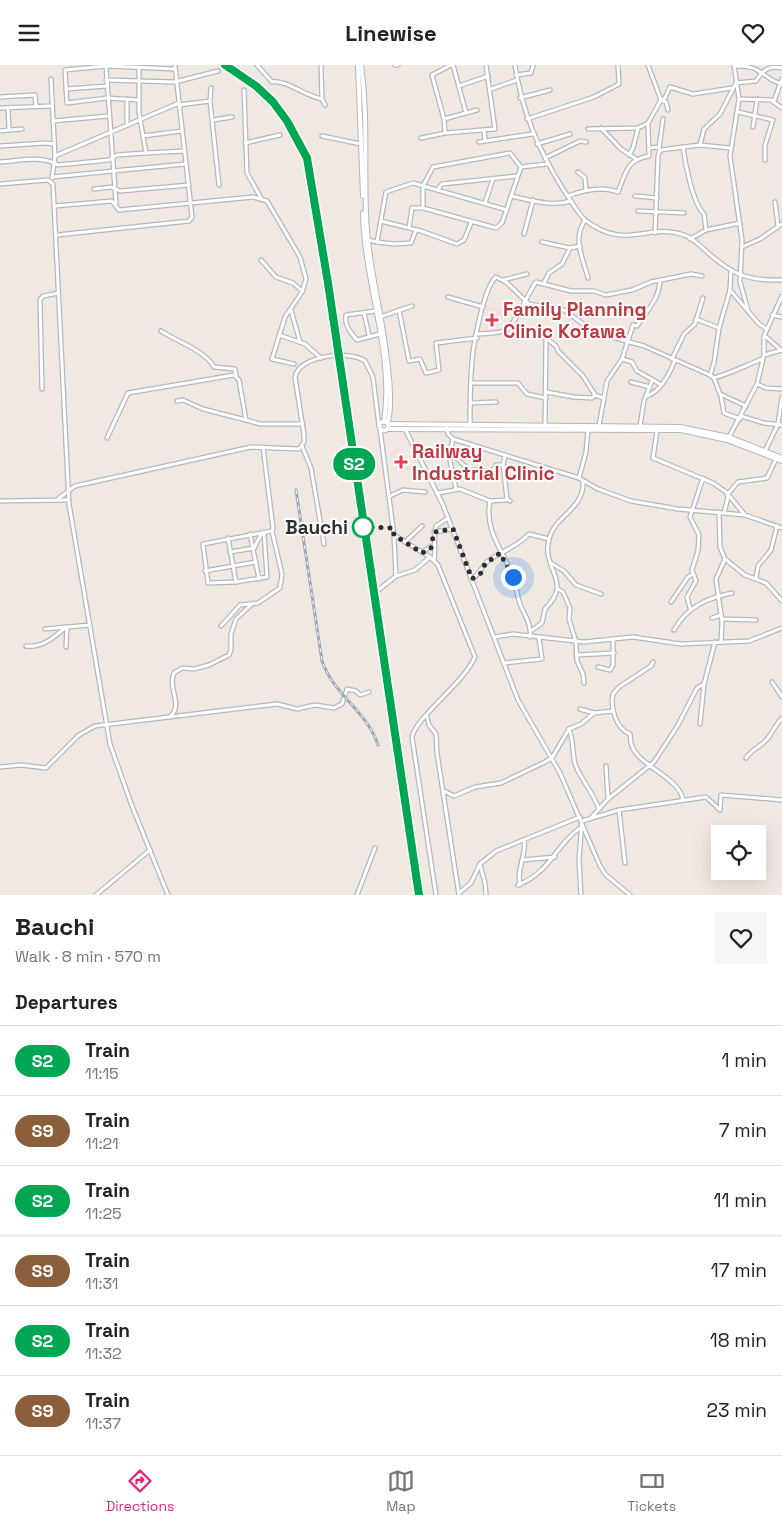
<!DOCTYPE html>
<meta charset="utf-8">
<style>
:root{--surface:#fff;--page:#f6f6f6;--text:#222;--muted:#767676;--line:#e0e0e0;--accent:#db2777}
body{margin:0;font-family:"Space Grotesk",sans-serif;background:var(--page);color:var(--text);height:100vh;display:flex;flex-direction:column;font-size:19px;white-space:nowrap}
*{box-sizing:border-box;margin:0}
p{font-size:16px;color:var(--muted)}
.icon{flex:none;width:28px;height:28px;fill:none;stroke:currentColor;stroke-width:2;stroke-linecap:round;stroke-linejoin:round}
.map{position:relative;height:830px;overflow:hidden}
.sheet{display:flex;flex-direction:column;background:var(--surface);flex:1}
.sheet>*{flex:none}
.badge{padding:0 10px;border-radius:16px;font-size:18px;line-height:32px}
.buttons{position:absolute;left:711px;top:760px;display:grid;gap:10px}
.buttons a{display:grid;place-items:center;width:55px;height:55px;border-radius:0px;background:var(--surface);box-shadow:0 5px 20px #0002;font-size:25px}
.you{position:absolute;width:25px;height:25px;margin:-12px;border:4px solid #fff;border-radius:50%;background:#1a73e8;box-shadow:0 0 0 8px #1a73e833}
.map>.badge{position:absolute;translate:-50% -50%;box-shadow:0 0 0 2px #fff}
h2{padding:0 15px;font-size:19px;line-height:45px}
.round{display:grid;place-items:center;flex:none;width:52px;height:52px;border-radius:0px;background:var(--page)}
.head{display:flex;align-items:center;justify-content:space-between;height:85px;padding:0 15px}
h1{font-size:24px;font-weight:700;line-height:38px}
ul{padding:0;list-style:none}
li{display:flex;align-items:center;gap:15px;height:70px;padding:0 15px;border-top:1px solid var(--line)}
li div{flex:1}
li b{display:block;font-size:19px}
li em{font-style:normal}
li .badge{min-width:55px;font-weight:700;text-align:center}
header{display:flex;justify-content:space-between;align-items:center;height:65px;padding:0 15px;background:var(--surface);font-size:22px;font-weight:700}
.tab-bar{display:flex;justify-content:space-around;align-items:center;height:70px;border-top:1px solid var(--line);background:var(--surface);font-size:14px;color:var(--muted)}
.tab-bar a{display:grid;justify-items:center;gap:2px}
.tab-bar .selected{color:var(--accent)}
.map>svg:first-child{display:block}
.medical{fill:#f5dfe0}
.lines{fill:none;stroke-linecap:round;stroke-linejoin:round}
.minor-casing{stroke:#b4b7c1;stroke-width:5.5}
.tertiary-casing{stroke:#b4b7c1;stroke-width:6}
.minor{stroke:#fff;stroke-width:3}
.tertiary{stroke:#fff;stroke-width:4}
.rail-casing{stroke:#a3a6b8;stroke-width:3}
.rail{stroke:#fff;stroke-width:1;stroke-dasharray:4;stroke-linecap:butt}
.line-casing{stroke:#fff;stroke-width:11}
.line{stroke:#00a651;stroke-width:8}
.walk{stroke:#2e2e2e;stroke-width:5;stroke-dasharray:0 9}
.health-dot{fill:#e0444e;stroke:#fff;stroke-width:2}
.stop-dot{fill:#fff;stroke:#00a651;stroke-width:2.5}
.labels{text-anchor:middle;stroke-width:4;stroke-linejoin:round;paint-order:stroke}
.health-label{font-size:19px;font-weight:bold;fill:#be3a42;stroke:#fff;text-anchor:start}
.stop-label{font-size:19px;font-weight:bold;fill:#2e2e2e;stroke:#fff;text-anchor:end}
</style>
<header><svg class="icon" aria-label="menu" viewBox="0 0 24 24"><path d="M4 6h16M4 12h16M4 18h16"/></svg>Linewise<svg class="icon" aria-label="heart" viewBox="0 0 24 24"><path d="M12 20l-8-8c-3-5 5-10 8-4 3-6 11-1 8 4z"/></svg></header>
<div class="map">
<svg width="782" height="830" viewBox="0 0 782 830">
<rect width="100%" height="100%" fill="#efe9e1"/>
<g class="medical">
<path d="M485 240 503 244 504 247 496 268 483 267Z"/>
<path d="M402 382 412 404 398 410 389 387Z"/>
</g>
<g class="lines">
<g class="minor-casing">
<g id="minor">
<path d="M257 0 272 17C285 14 307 32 322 34"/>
<path d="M321 0 322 34 325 40"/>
<path d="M395 0H398"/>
<path d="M515 0C522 46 538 84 563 124 570 134 576 146 585 155 627 187 646 157 684 170 692 172 700 181 706 186 731 209 747 216 782 215"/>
<path d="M734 0 739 34 730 91 742 175 740 217 748 245"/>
<path d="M106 1 116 138"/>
<path d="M734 1C764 0 762 14 782 19"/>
<path d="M139 3V48L146 88 184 86"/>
<path d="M516 10 531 8 533 0"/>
<path d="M51 14 55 91 52 113"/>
<path d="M106 15 175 17 218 6"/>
<path d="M459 21 488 11"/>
<path d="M211 23 210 36 219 120"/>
<path d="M66 24 107 21"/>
<path d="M491 24 517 15"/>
<path d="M244 25 247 108 261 133"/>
<path d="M0 32 35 30 36 41"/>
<path d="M520 33 550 25"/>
<path d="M127 34V60"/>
<path d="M739 34 771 35 782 43"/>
<path d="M139 35 107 33 67 38 65 5 106 1 175 4"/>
<path d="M774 36 782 14"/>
<path d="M179 40 210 36"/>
<path d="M0 43 52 41"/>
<path d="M8 43 9 64"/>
<path d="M668 45 666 37 661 35 665 33 670 22 693 29 732 23"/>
<path d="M738 47 773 55 765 80V95"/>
<path d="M466 48 477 45"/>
<path d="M444 54 466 48 453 0"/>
<path d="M527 54 594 32 619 19 618 0"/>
<path d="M213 55 232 52"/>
<path d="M53 56 108 51"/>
<path d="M753 62 757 34"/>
<path d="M601 63 621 84 636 94"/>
<path d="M588 64 638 63 648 58"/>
<path d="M0 66 22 64"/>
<path d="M484 66 485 76"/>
<path d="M445 68 444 54 432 10 451 0"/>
<path d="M143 71 182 66"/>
<path d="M322 71 361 79"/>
<path d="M421 73 445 68 495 64 486 0"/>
<path d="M479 77 532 69"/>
<path d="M245 78 280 70"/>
<path d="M537 79 570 69"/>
<path d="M700 80 704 64 720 49 736 18 756 16C763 5 769 0 782 3"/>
<path d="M0 81 45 78 54 79"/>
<path d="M683 82C685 98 693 139 704 149L706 165"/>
<path d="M650 83 658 82 660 85 700 80 730 83"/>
<path d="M659 83 663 54"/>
<path d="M629 90 633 83 638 63"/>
<path d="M55 91 179 38"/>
<path d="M545 93 580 76 586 77"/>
<path d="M0 97C19 96 41 90 58 100L109 95 117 90 146 88"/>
<path d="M521 102 502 158 496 163 423 143V121L433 102 510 88 521 102 547 99"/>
<path d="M578 107 585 113 586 125"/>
<path d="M52 112 185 99"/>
<path d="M0 119 48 115 53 119 69 439 110 679 132 741 168 830"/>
<path d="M94 124 111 122 120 126 189 120"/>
<path d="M438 124 442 119 517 111"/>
<path d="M511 131C531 135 551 142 571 136"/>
<path d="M568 131C584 125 602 121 618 127 626 108 626 95 649 91L648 58 661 35 648 0"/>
<path d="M635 131 657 133"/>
<path d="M775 137 778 161"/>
<path d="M485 138 493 114"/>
<path d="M55 141 112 136 119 145 253 132 267 136 300 192 306 214 302 227 285 252 272 294 294 299"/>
<path d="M638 146 684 148"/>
<path d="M585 155C572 175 583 193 588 213"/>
<path d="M381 156 421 166 457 179 464 175 471 158"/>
<path d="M409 163 412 143H423"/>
<path d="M655 168 658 91 660 85"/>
<path d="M524 169 533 135"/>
<path d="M57 170 189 156 192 152 175 1"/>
<path d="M690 174 706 165 740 158"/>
<path d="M368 175 377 177 386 127 413 118 507 145"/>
<path d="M377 177 394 179 411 178 416 165"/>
<path d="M542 177 570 183 580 181"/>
<path d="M742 182 760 174 782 159"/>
<path d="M261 195 276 212 293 218 302 226"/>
<path d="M503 215 527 209"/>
<path d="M544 218 549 208 562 199 570 183"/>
<path d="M730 225 759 259 767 264"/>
<path d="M448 232 483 242"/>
<path d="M291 245 300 277"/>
<path d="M399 245 409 296 420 294 426 308 439 305 436 278 477 273"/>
<path d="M375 246 346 250C344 260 351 268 357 275L380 269"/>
<path d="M364 248 369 270"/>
<path d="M772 250 782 252"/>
<path d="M380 252 412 241"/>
<path d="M696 254 719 263"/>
<path d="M161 266C178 277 204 285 214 302L235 304 236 310"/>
<path d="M478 269C487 268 498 269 506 265 515 260 528 228 536 217L571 226H594L606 230 632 225 651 217 691 209 702 211"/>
<path d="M279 270 305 279 321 293"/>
<path d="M765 271 782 286"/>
<path d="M546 273 556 281 558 286 583 311 595 330"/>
<path d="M764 290 782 285"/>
<path d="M622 294 632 297 637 306 660 319"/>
<path d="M672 294 684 269 695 259 703 233"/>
<path d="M710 310 714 298 719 263 730 225 731 206"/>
<path d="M714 313C731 308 745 301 762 294"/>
<path d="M631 317 650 322"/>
<path d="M471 318H518L527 329 546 333"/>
<path d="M757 319 766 323 782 324"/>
<path d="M42 324 40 235 43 231 58 228"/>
<path d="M546 327 574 332 592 333 595 330 603 333"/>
<path d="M647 331C661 326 670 308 675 295"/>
<path d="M721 331 724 348 740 354"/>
<path d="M177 336 183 335 203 344 246 355"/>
<path d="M470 338 496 337"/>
<path d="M741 351 764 358 782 360"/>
<path d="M470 360C470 339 470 318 472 297 473 280 484 222 496 212L506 217 529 239 564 245 594 267 644 281 710 310 714 313 720 329 746 341"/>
<path d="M545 360 546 273"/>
<path d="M599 361 607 316 622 294 633 260 637 261C646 246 659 235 660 216"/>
<path d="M640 361 644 336 652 316"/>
<path d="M447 363 448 369 453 374 579 413 598 424 631 436 678 444 745 450 782 463"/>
<path d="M380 364 394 470 430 492 438 500 475 592C463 619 416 652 412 672L436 830"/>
<path d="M405 364 443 440 518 635 560 708 600 801 606 810 630 830"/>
<path d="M657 365 653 393 713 418 726 427 745 450"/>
<path d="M729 372 757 319 764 290V271L782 231"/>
<path d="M107 373 128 328 234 310 239 315 246 355 260 359H303"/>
<path d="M453 374 449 391H454L465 401"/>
<path d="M302 381 311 403 324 479"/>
<path d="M263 382 273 463 272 466 203 479 208 518 236 517 267 512 264 467"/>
<path d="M765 386 778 359 782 332"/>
<path d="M449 391 456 424"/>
<path d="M505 391 503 400 507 434 510 436"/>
<path d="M473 405 492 407 496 400H503"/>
<path d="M579 413 586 387 588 364"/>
<path d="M438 428 460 424 490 436 506 435"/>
<path d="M727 430 738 417 767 413 776 394"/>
<path d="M390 431 403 425 425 427"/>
<path d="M59 433 75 421 251 382 299 384 304 377V370L295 312C299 290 350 285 365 296L373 312 379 361"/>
<path d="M0 436 69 435"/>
<path d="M490 436C484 466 503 485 513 512 516 521 517 530 520 539 524 549 532 560 530 572"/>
<path d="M719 447 720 482 725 494 716 514 722 557 721 577"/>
<path d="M724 448 728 432"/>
<path d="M434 467 453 464"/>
<path d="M250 469 259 514"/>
<path d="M394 471 396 511"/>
<path d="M228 473 236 517"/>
<path d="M405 477 422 461"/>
<path d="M254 483 262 468"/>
<path d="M230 487 254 483"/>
<path d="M422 487 432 481"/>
<path d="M725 494 745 510 766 518 782 536"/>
<path d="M434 495C436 483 433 475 436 461L448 453"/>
<path d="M551 498 564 506 576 520 601 529"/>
<path d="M205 506 256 497"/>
<path d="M756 513 758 501 771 485 777 461"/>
<path d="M472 514C481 508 481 501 488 496 502 486 517 482 529 469L549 474"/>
<path d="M558 524 563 527 570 543 569 554 576 577 577 596 583 609 584 618"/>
<path d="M376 527 396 511 415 505 430 492"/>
<path d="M671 537 688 512 693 509"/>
<path d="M690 543 687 532 696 516 692 505 698 486 699 470 690 452 703 413"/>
<path d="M712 553 721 550"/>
<path d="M722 554 756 555"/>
<path d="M221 561 240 540 258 538 280 523 282 509 272 466"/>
<path d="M45 564 90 560"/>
<path d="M674 565C687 542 707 533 732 528"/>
<path d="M531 566 542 558 545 544C574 515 541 506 549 474 555 450 585 444 583 416"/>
<path d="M495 572 513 569 584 577 633 572 681 579 749 576 782 563"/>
<path d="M26 581C43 583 54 572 66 562"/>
<path d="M66 582 67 562"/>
<path d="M576 590 614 588"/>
<path d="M653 597 651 601 619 622 613 629C610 642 616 664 630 669 631 673 630 678 632 681 639 701 680 713 683 735"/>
<path d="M504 598 542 594 539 573"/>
<path d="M598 602 610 605 613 600V574"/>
<path d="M772 617 782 632"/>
<path d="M580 644 594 648 613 646"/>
<path d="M170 652C184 639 167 623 174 608L182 603 194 604 209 600 229 590 231 585V569L236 554 252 539"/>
<path d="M427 652 429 660 436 669 437 688 459 830"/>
<path d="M700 659 704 619 715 577"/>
<path d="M569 664C574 676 572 687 575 699 581 715 593 727 599 744"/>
<path d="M746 693C752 684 762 681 768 673 774 666 774 661 782 653"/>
<path d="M606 701 608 733"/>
<path d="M0 702 21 700 46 703 79 670 95 661 277 639 297 644 315 640 334 643 342 639 347 624 356 626 360 630 369 627"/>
<path d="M444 726 454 731 475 722 501 718 543 698 552 693 569 664 581 659 594 648"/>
<path d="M619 745 625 798"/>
<path d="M720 745 721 730 782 735"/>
<path d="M590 754 608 734 654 697 678 660 697 623 704 619"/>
<path d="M582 756 619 745 706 732 720 745"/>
<path d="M522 795 555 792"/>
<path d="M480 800 485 818 486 830"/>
<path d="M518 820C551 807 556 779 580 763"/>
<path d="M520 820C516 803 527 791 524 775"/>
<path d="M459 828 471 818 480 799 496 786 580 752"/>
<path d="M96 830 150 785"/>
<path d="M357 830 375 783"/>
<path d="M581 830 579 794 582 756"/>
</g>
</g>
<g class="tertiary-casing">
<g id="tertiary">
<path d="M358 0 363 131"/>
<path d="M361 0C368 49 364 99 366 148 367 182 374 216 380 249 384 272 396 339 387 358"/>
<path d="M363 148C364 216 395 291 384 357"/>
<circle cx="384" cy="361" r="4.5"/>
<path d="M388 359 680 362 729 372 782 393"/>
<path d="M388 364 681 365 727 375 782 396"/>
</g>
</g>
<use href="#minor" class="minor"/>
<use href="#tertiary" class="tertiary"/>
<g class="rail-casing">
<g id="rail">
<path d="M225 0 256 21 273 37 287 57 307 93 328 218 419 830"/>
<path d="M296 425 322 596C333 629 367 646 378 680"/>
</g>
</g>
<use href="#rail" class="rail"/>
</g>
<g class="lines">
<g class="line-casing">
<path id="line" d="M225 0 256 21 273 37 287 56 307 93 328 218 419 830"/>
</g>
<use href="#line" class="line"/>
<path class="walk" d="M363 462 393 463 394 470 422 488 431 483 434 467 453 464 472 514 481 508 485 499 500 488 513 512"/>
</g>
<g class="health-dot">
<path d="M489.5 247.5h5v5h5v5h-5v5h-5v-5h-5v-5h5z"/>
<path d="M398.5 389.5h5v5h5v5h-5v5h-5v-5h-5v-5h5z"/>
</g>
<circle class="stop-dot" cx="363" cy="462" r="10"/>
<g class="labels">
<g class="health-label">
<text x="503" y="251">Family Planning<tspan x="503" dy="22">Clinic Kofawa</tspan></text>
<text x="412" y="393">Railway<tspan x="412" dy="22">Industrial Clinic</tspan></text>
</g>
<g class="stop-label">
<text x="348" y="469">Bauchi</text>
</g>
</g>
</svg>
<div class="buttons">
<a><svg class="icon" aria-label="locate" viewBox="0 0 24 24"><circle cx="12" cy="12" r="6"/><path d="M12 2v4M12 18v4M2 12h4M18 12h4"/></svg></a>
</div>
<div class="you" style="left:513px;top:512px"></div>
<b class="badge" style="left:354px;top:399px;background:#00a651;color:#fff">S2</b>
</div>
<section class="sheet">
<div class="head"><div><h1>Bauchi</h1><p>Walk · 8 min · 570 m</p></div><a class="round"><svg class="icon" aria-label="heart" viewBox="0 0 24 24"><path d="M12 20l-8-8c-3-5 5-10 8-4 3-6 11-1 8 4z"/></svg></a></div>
<h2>Departures</h2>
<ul>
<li><span class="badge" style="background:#00a651;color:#fff">S2</span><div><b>Train</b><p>11:15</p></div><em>1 min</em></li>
<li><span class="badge" style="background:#8b5e3c;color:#fff">S9</span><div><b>Train</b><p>11:21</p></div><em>7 min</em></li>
<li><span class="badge" style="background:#00a651;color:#fff">S2</span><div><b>Train</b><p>11:25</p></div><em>11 min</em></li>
<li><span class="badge" style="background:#8b5e3c;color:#fff">S9</span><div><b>Train</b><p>11:31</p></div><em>17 min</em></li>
<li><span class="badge" style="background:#00a651;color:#fff">S2</span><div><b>Train</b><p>11:32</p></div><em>18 min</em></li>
<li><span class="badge" style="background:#8b5e3c;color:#fff">S9</span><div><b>Train</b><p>11:37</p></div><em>23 min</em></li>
</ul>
</section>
<nav class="tab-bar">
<a class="selected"><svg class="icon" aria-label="directions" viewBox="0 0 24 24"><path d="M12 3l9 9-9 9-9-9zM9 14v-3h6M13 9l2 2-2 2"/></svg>Directions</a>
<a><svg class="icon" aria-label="map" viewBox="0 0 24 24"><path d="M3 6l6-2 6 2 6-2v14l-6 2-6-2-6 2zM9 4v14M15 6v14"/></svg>Map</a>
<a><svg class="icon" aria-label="tickets" viewBox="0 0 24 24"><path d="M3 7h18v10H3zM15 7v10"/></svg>Tickets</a>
</nav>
